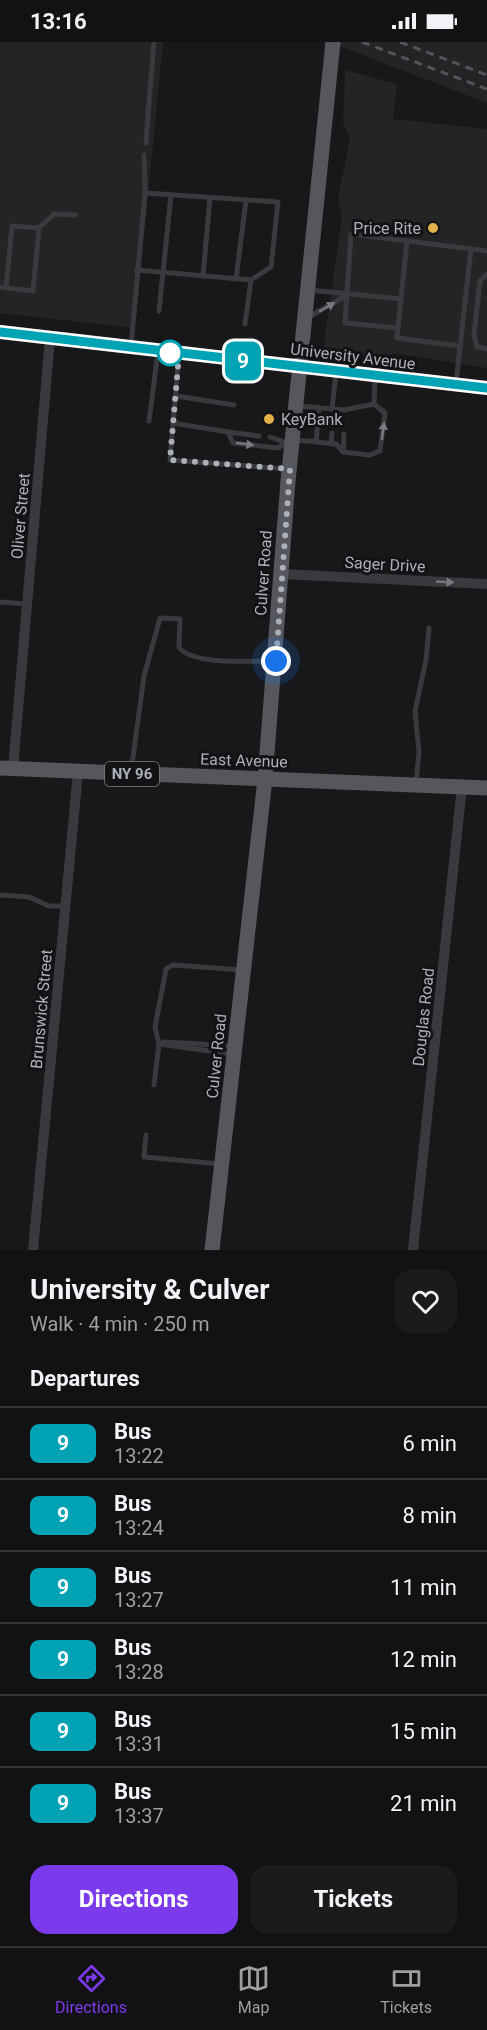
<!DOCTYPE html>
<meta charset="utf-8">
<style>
:root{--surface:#121214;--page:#1b1b1d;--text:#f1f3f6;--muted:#9c9ea0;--line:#313234;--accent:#7c3aed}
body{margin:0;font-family:Roboto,sans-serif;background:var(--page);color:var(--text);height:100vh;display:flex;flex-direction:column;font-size:22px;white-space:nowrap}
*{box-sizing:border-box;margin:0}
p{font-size:20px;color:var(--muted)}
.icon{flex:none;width:33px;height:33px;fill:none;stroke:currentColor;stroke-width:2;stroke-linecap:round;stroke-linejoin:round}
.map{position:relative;height:1208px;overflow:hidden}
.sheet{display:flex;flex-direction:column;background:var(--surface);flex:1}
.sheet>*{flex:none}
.badge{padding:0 12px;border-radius:9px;font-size:21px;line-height:39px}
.you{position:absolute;width:30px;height:30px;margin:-15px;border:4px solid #fff;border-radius:50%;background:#1a73e8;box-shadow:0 0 0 9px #1a73e833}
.map>.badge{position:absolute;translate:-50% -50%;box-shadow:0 0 0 3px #fff}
h2{padding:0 30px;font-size:22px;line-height:54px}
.round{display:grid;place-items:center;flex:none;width:63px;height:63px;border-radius:18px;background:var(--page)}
.summary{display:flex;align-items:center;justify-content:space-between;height:102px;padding:0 30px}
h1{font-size:28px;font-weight:700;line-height:45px}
.action{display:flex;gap:12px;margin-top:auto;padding:12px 30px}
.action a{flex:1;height:69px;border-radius:18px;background:var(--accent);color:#fff;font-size:24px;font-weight:700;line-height:69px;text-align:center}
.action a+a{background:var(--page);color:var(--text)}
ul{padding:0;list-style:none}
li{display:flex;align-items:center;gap:18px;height:72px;padding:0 30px;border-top:2px solid var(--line)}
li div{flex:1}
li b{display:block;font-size:22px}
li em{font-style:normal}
li .badge{min-width:66px;font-weight:700;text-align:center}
.status{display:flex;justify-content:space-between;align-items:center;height:42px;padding:0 30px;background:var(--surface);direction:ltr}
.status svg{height:16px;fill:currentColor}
.tab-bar{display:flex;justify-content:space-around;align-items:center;height:84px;border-top:2px solid var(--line);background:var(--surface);font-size:16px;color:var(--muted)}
.tab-bar a{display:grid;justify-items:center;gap:3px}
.tab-bar .selected{color:var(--accent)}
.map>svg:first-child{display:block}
.built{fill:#242427}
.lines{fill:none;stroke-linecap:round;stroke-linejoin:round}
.lane{stroke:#393a3e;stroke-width:5}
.street{stroke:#393a3e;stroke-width:10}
.secondary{stroke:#47494e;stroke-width:14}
.primary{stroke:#56575d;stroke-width:15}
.rail{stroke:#525459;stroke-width:3;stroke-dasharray:8 6;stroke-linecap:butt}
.oneway{fill:#787a81}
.line-casing{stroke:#fff;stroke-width:14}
.line{stroke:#00a3b4;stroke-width:9}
.walk{stroke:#abafb8;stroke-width:6;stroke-dasharray:0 10.8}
.poi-dot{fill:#e1b248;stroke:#131315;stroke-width:2}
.stop-dot{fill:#fff;stroke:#00a3b4;stroke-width:3}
.labels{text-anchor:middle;stroke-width:6;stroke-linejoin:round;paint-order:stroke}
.shield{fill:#131315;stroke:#7d8087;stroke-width:1.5}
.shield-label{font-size:15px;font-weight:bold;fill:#abafb8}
.poi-label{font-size:16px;fill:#abafb8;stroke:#131315;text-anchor:end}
.street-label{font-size:16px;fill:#abafb8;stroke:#131315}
</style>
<div class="status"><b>13:16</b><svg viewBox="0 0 49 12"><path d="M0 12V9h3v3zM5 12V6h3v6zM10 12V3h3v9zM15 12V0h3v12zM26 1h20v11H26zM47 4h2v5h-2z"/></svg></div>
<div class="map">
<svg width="487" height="1208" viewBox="0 0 487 1208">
<rect width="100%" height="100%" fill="#18181a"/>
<g class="built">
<path d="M0 0H163L135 286 0 271Z"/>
<path d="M329 0H487V61L399 27Z"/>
<path d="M345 28 397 42 393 77 487 87V326L393 311 392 318 323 309 342 175 338 156 350 97 343 81Z"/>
</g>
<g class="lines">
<g class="lane">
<path d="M148 72 154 0"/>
<path d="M146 101 148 74"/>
<path d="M144 113 145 151"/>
<path d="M471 207 487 209"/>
<path d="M137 228 251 238"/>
<path d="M487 232 480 239 479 247 474 293 477 305 487 307"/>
<path d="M203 234 210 156"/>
<path d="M236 237 246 158"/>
<path d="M0 245 33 249 39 186 54 172 76 173"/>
<path d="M6 246 12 184 39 186"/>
<path d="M309 248 401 257 397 296 460 304"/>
<path d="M401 257 407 199"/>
<path d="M159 269 171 153"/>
<path d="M307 276 347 253"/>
<path d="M398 286 345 281 351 192 471 207 456 341"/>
<path d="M131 304 145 151 278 160 271 225 251 238 245 282"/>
<path d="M179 312 170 418 287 427"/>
<path d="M176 354 234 363"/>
<path d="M299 364 344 368 374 362"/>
<path d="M332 367 336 330"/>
<path d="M149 379 158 309"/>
<path d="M173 381 228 390 233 401 278 406C293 393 318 401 336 402L343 410 370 413 380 409 385 371 374 362 375 334"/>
<path d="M228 390 259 394"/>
<path d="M270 395 285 400"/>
<path d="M316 400 319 366"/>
<path d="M331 402 332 391"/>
<path d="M343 410 344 392"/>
<path d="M0 560 27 562"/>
<path d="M131 730 144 634 160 576 180 577 179 605C190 623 252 619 272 619"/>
<path d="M416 742 419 710 415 669 426 618 429 586"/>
<path d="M0 853 29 855 49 864H65"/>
<path d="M232 1004 166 1000 159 1002 155 985 166 927 173 923 242 928"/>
<path d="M154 1043 159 1002 232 1012"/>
<path d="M146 1093 144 1115 220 1122"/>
</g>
<g class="street">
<path d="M281 532 487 542"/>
<path d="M13 726 50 296"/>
<path d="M33 1208 78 730"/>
<path d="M413 1208 462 744"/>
</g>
<path class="secondary" d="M0 290 487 346"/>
<g class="primary">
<path d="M0 726 487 746"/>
<path d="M212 1208 265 737 288 439 333 0"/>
</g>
<g class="rail">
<path d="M362 0 487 47"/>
<path d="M400 0 487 33"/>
</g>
</g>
<defs><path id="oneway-solid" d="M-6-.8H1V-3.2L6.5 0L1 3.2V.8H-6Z" transform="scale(1.5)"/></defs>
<g class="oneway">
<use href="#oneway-solid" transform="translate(327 265) rotate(-30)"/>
<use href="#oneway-solid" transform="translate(383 389) rotate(-83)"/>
<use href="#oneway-solid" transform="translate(245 402) rotate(7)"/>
<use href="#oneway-solid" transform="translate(445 540) rotate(3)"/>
</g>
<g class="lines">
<g class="line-casing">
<path id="line" d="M0 290 487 346"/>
</g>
<use href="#line" class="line"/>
<path class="walk" d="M170 311 179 312 170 418 290 427 276 619"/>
</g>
<g class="poi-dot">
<circle cx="433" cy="186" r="6"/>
<circle cx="269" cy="377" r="6"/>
</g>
<circle class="stop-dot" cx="170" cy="311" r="12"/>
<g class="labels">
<rect class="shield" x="105" y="720" width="54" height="24" rx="4.5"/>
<g class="shield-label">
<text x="132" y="737">NY 96</text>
</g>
<g class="poi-label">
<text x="421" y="192">Price Rite</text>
<text x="281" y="383" text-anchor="start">KeyBank</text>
</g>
<g class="street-label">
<text transform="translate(353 314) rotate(7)" y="6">University Avenue</text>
<text transform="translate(20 474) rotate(-85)" y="6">Oliver Street</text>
<text transform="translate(385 522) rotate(3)" y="6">Sager Drive</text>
<text transform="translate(263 531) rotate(-86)" y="6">Culver Road</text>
<text transform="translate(244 718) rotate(2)" y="6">East Avenue</text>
<text transform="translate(41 967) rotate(-85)" y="6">Brunswick Street</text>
<text transform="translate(423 975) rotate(-84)" y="6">Douglas Road</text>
<text transform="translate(216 1014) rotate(-84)" y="6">Culver Road</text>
</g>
</g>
</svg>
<div class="you" style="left:276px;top:619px"></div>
<b class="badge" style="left:243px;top:319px;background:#00a3b4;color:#fff">9</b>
</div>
<section class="sheet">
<div class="summary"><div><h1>University &amp; Culver</h1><p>Walk · 4 min · 250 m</p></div><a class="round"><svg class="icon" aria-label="heart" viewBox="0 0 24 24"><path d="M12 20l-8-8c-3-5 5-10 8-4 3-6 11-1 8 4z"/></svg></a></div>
<h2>Departures</h2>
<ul>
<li><span class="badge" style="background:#00a3b4;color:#fff">9</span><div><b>Bus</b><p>13:22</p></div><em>6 min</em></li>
<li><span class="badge" style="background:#00a3b4;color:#fff">9</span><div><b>Bus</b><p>13:24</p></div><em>8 min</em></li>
<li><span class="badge" style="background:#00a3b4;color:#fff">9</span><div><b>Bus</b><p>13:27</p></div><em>11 min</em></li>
<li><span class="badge" style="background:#00a3b4;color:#fff">9</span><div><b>Bus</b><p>13:28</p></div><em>12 min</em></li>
<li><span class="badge" style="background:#00a3b4;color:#fff">9</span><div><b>Bus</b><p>13:31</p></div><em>15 min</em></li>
<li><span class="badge" style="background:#00a3b4;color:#fff">9</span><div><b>Bus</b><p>13:37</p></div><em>21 min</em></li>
</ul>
<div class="action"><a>Directions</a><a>Tickets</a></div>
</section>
<nav class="tab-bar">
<a class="selected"><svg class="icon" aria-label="directions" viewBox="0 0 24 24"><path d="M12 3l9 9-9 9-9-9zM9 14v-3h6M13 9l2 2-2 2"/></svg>Directions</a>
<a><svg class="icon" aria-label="map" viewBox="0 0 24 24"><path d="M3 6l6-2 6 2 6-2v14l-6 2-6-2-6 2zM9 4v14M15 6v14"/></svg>Map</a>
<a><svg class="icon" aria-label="tickets" viewBox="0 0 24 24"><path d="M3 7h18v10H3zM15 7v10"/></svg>Tickets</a>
</nav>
